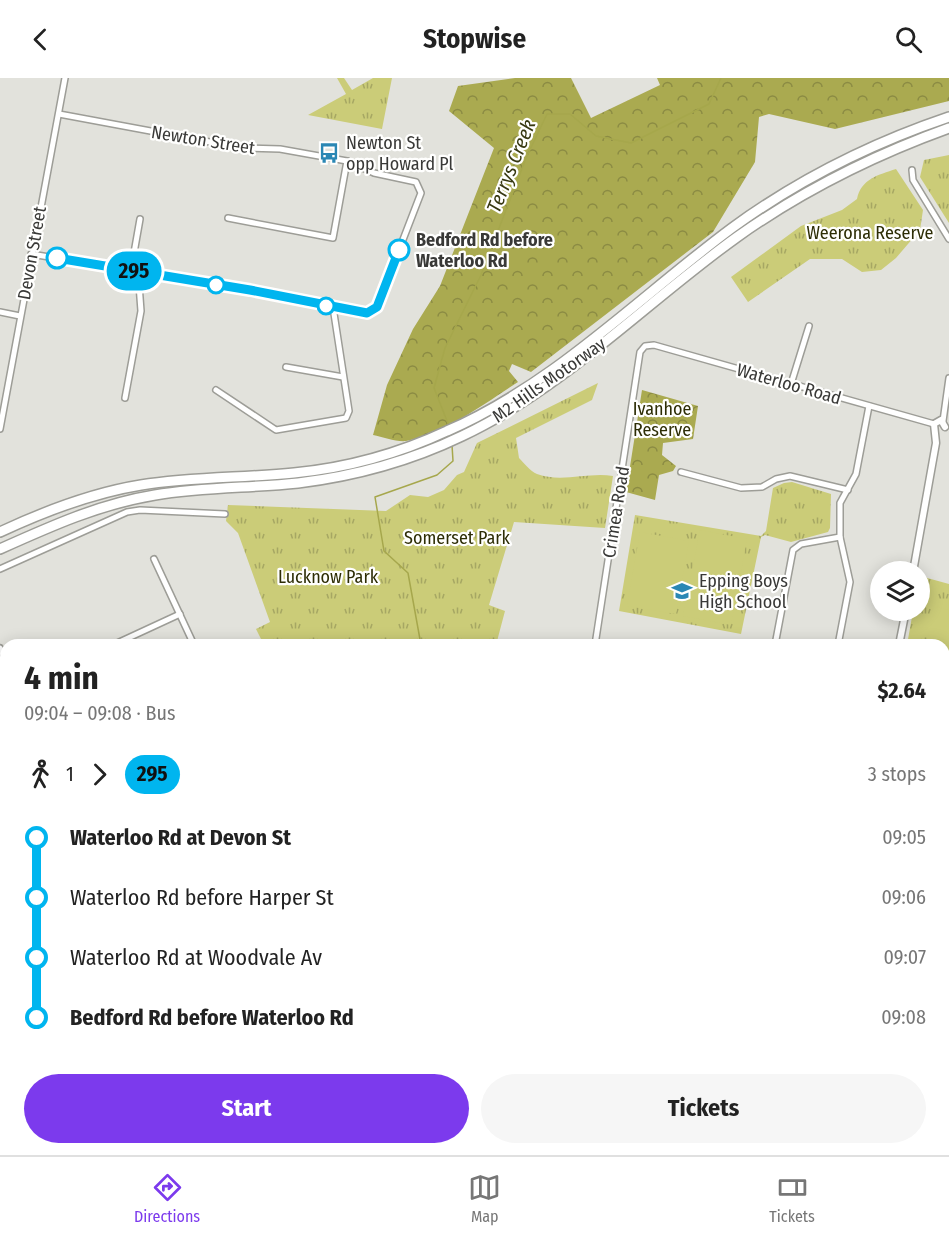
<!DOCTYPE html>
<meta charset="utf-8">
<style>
:root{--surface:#fff;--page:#f6f6f6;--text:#222;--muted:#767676;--line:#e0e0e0;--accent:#7c3aed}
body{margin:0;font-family:"Fira Sans Condensed",sans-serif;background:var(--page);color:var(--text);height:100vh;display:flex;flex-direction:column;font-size:22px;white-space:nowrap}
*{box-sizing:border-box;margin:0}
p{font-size:20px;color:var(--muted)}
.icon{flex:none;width:33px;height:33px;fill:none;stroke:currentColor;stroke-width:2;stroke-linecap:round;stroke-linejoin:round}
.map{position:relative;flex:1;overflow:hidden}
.drawer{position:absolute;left:0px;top:561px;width:950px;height:516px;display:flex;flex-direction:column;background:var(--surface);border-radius:18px 18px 0 0;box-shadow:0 3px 15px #0003}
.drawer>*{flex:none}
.badge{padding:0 12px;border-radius:20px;font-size:21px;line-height:39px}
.fabs{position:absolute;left:870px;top:483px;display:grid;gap:12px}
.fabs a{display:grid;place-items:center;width:60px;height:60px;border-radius:50%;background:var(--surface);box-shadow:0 3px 15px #0003;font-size:30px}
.map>.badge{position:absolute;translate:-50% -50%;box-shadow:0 0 0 3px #fff}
.legs{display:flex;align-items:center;gap:9px;height:66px;padding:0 24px;font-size:20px}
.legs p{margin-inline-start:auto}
.headline{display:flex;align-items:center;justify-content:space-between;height:102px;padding:0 24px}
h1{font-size:33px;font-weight:700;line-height:45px}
.action{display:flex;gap:12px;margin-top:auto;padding:12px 24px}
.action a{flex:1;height:69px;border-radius:36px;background:var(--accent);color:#fff;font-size:24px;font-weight:700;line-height:69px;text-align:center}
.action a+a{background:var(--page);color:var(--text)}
ul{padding:0 24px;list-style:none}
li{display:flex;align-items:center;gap:21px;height:60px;font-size:22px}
li i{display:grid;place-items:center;width:9px;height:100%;margin:0 8px;background:currentColor}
li i::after{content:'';width:15px;height:15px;margin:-8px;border:4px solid;border-radius:50%;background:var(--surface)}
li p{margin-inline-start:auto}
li:first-child i{background:linear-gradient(#0000 50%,currentColor 0)}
li:last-child i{background:linear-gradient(currentColor 50%,#0000 0)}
header{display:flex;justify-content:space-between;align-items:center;height:78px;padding:0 24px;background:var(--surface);font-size:27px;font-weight:700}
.tabs{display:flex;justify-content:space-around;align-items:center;height:84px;border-top:2px solid var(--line);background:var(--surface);font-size:16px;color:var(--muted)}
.tabs a{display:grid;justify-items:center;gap:3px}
.tabs .active{color:var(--accent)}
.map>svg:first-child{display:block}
.forest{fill:url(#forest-crowns)}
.park{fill:url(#park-tufts)}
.pitch{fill:#cbcc78}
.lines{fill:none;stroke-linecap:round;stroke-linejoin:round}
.stream{stroke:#a6a74c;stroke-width:1.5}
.minor-casing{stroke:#9d9d97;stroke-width:8}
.tertiary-casing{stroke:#9d9d97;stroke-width:9}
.primary-casing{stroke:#9d9d97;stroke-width:11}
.motorway-casing{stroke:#9d9d97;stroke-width:12}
.minor{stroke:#fff;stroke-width:5}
.tertiary{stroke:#fff;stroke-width:6}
.primary{stroke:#fff;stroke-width:8}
.motorway{stroke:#fff;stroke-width:9}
.line-1-casing{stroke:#fff;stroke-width:14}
.line-1{stroke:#00b5ef;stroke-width:9}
.stop-1-dot{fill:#fff;stroke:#00b5ef;stroke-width:3}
.labels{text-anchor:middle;stroke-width:4.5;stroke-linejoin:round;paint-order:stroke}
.street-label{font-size:18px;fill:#393937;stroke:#fffffe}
.poi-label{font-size:18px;fill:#393937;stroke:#fffffe;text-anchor:start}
.park-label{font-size:18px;fill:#2d2d05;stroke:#fffffe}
.stop-label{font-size:18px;font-weight:bold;fill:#393937;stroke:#fffffe;text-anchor:start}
.water-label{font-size:20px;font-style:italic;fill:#373811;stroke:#fffffe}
</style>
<header><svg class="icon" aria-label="back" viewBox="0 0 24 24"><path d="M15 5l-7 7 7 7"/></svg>Stopwise<svg class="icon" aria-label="search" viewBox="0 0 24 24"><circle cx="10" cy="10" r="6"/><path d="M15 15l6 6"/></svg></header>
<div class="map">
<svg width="949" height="1077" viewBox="0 0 949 1077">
<defs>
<pattern id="forest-crowns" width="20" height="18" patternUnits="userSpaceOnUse" patternTransform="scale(1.5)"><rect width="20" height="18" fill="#aaaa50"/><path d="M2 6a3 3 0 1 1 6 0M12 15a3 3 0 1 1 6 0" fill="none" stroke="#8b8b43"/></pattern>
<pattern id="park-tufts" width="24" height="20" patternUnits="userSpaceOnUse" patternTransform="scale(1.5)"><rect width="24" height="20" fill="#cbcc78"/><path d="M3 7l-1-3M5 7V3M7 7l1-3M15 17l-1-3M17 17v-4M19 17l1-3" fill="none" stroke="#a6a763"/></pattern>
</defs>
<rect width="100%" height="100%" fill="#e2e2dc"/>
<g class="forest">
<path d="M515 0H571L591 40 660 7 657 0H949V23L835 51 769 36 759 39 755 84 713 154 531 294 512 286 509 293 518 304C484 326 446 355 406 363 396 364 383 359 373 357L387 307 413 251 440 208 494 70 449 33 458 8Z"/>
<path d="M642 312 698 328 693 361 663 365 662 377 676 388 673 393 659 397 655 422 626 414Z"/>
<path d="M407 1071H592L594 1077H409Z"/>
</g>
<g class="park">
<path d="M337 0H344L352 12 373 0H392L382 51 308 37 346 16Z"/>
<path d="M949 77V145L920 99 924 82Z"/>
<path d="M896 91 923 132 920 152 896 180 881 192 862 194 842 181H810L748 224 731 199 801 148 842 132 857 121C861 101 878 97 896 91Z"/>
<path d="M598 305 592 322 516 360 519 380C524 385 530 393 537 396 561 405 588 394 613 398L605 450 514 444 489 527 505 533 496 567H264L256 551 270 544 238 455 226 443 228 427 386 433 410 417 428 419 444 412 457 397 464 394 477 365Z"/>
<path d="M792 404 831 416 830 450 828 454 791 464 765 457 761 459 741 556 619 533 635 437 761 458 766 453 773 410 784 405Z"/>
<path d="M920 498 949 506V659L944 658V567H907L913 533 920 532Z"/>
<path d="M471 1071H600L602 1077H467Z"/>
</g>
<g class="pitch">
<path d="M700 452 747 461 731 547 683 538Z"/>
<path d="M640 454 689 463 676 536 627 528Z"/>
<path d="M936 529 949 532V618L944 611V567H926Z"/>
</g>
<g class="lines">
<g class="stream">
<path d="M449 348 434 310 445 270 481 197 526 80 547 36H570L596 58 631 65 709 26 721 0"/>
<path d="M421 567 408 495 384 473 375 419 437 397 453 383 452 367"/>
<path d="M461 1077 462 1071"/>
</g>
<g class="minor-casing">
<g id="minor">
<path d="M912 92 913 102 949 161"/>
<path d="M228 140 333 160 347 83"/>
<path d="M31 176 250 212 367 235 377 229 421 115 416 104 374 95 347 83 280 71 242 70 59 36"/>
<path d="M131 192 140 141"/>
<path d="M0 234 20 238"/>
<path d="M286 289 343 299"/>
<path d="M791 306 809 248"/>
<path d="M216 312 276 352 346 340 349 333 333 229"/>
<path d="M125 320 141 233 138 193"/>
<path d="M943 343 949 300"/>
<path d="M0 351 65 0"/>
<path d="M681 394 741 410 762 409 776 401 790 398 848 412"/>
<path d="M154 481 194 567"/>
<path d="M0 491 127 434 140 432 225 436"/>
<path d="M113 567 180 536"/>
<path d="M595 567 640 274 645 268 654 267 934 346"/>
<path d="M775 567 793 472 801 466 840 459"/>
<path d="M838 567 850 504 840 459V425L856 396 869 328"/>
<path d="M0 570 6 583"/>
<path d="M0 621 6 618"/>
<path d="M0 765 6 763"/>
<path d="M949 854 945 858 949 866"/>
<path d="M0 912 6 909"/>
<path d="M944 988 949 990"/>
<path d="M234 1071 237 1077"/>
<path d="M833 1071 851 1077"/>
<path d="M873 1077 875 1071"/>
</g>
</g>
<g class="tertiary-casing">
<g id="tertiary">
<path d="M913 494 936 365 934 346 941 342 945 349"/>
<path d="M899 567 906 532"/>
<path d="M807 1077 808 1071"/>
</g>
</g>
<g class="primary-casing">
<g id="primary">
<path d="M944 823 949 825"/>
<path d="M944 834 949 835"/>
<path d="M63 1077 65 1071"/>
<path d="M71 1077 74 1071"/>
</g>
</g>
<g class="motorway-casing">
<g id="motorway">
<path d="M0 454C45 433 91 415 141 407 191 399 243 400 294 395 346 390 400 375 447 353 555 306 639 219 732 150 798 102 872 65 949 39"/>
<path d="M0 471C51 448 100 426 155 417 203 409 251 410 298 405 355 398 410 383 462 358 564 310 645 225 737 159 802 113 874 77 949 50"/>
</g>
</g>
<use href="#minor" class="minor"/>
<use href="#tertiary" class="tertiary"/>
<use href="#primary" class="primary"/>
<use href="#motorway" class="motorway"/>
</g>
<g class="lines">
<g class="line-1-casing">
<path id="line-1" d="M57 180 250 212 367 235 377 229 399 172"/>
</g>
<use href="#line-1" class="line-1"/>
</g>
<defs>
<g id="bus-bare" transform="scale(1.62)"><path d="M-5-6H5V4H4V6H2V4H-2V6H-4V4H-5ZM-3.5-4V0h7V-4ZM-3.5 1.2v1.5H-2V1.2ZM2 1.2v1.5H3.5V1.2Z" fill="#2a87b4" stroke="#fffffe" stroke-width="2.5" paint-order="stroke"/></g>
<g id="school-bare" transform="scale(1.62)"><path d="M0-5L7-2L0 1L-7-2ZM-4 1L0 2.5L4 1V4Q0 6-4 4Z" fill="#2a87b4" stroke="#fffffe" stroke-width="2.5" paint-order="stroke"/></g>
</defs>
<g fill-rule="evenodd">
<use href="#bus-bare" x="329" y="75"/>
<use href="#school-bare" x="682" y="513"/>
</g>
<g class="stop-1-dot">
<circle cx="399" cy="172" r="10"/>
<circle cx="57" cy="180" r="10"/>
<circle cx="216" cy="207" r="8"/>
<circle cx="326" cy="228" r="8"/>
</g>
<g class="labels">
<g class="street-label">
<text transform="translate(203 62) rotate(9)" y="6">Newton Street</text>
<text transform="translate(32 175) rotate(-80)" y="6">Devon Street</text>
<text transform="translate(549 302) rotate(-35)" y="6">M2 Hills Motorway</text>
<text transform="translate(789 306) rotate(16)" y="6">Waterloo Road</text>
<text transform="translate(616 434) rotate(-81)" y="6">Crimea Road</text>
</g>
<g class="poi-label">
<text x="346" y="71">Newton St<tspan x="346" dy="21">opp Howard Pl</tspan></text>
<text x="699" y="509">Epping Boys<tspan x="699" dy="21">High School</tspan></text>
</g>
<g class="park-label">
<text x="870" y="161">Weerona Reserve</text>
<text x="662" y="337">Ivanhoe<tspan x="662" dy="21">Reserve</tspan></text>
<text x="457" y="466">Somerset Park</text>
<text x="328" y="505">Lucknow Park</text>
</g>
<g class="stop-label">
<text x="416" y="168">Bedford Rd before<tspan x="416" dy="21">Waterloo Rd</tspan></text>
</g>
<g class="water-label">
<text transform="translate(511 88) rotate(-68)" y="7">Terrys Creek</text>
</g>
</g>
</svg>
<div class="fabs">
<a><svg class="icon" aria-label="layers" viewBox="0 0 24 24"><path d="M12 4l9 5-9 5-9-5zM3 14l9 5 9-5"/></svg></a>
</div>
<b class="badge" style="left:134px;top:193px;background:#00b5ef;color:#111">295</b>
<section class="drawer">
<div class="headline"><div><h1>4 min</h1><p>09:04 – 09:08 · Bus</p></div><b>$2.64</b></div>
<div class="legs"><svg class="icon" aria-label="walk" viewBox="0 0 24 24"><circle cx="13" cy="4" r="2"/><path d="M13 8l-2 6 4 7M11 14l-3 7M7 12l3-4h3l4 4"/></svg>1<svg class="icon" aria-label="forward" viewBox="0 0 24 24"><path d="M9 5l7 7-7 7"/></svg><b class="badge" style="background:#00b5ef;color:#111">295</b><p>3 stops</p></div>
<ul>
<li><i style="color:#00b5ef"></i><b>Waterloo Rd at Devon St</b><p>09:05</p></li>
<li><i style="color:#00b5ef"></i><span>Waterloo Rd before Harper St</span><p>09:06</p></li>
<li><i style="color:#00b5ef"></i><span>Waterloo Rd at Woodvale Av</span><p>09:07</p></li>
<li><i style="color:#00b5ef"></i><b>Bedford Rd before Waterloo Rd</b><p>09:08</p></li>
</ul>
<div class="action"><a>Start</a><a>Tickets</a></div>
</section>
</div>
<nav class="tabs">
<a class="active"><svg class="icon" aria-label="directions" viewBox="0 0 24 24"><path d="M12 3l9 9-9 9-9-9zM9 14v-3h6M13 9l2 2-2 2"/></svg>Directions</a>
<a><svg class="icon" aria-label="map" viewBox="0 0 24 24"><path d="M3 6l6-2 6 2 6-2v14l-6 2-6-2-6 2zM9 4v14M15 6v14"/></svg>Map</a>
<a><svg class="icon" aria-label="tickets" viewBox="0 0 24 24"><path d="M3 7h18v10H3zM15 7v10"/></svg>Tickets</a>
</nav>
